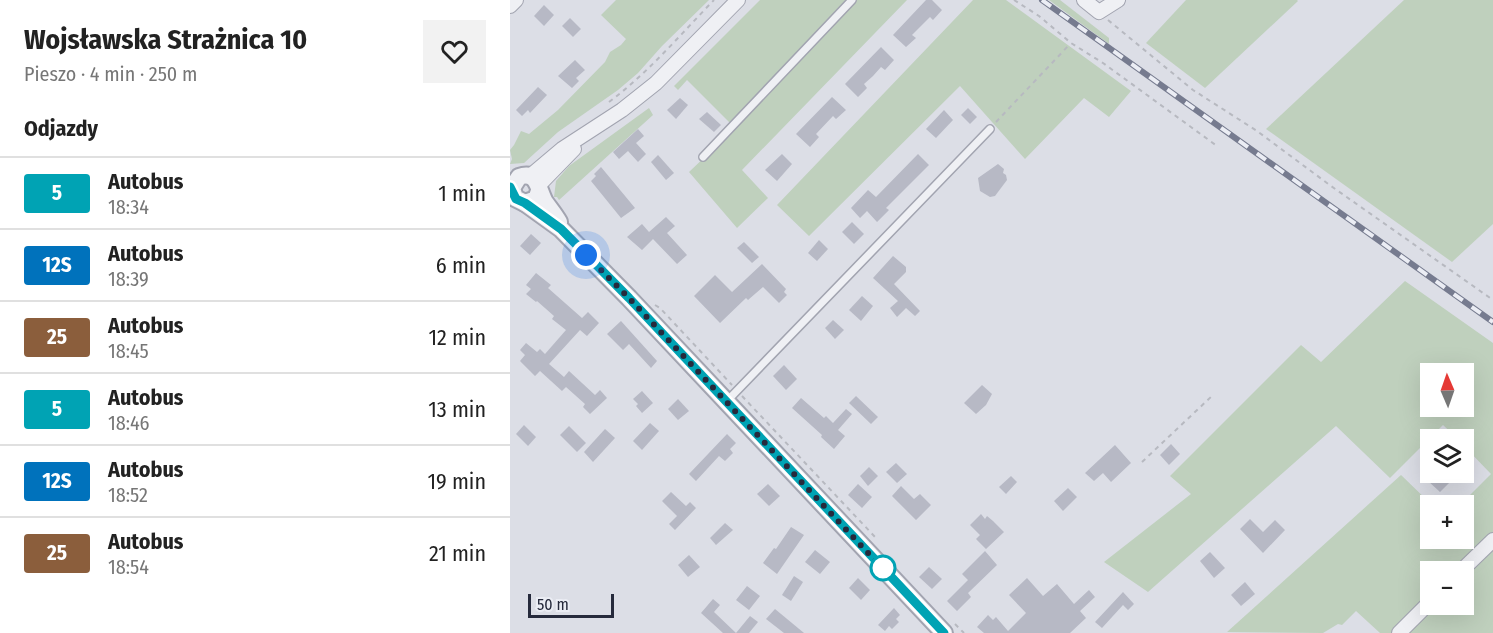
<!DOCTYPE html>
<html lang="pl">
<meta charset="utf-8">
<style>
:root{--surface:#fff;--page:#f2f2f2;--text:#222;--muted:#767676;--line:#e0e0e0}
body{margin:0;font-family:"Fira Sans Condensed",sans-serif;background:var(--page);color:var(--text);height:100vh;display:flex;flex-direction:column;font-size:22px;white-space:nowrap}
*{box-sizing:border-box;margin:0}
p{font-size:20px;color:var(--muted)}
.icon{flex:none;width:33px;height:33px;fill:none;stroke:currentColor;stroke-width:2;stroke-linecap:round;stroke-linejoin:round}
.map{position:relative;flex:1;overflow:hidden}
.drawer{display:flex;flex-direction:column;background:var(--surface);width:510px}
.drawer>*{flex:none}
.badge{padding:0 12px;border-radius:4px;font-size:21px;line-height:39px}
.needle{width:39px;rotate:358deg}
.controls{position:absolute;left:910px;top:363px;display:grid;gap:12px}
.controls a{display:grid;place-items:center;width:54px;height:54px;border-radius:0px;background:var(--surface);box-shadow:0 6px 24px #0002;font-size:30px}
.scale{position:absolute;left:18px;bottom:15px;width:86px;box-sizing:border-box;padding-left:6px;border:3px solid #262a3c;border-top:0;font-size:16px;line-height:21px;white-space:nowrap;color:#262a3c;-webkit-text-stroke:4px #ebedf4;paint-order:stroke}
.you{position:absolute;width:30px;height:30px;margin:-15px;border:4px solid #fff;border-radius:50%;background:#1a73e8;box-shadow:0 0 0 9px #1a73e833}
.map>.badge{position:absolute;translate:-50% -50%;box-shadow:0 0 0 3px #fff}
h2{padding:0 24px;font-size:22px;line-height:54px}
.round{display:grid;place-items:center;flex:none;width:63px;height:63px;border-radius:0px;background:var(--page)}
.overview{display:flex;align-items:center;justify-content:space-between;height:102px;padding:0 24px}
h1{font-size:28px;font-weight:700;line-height:45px}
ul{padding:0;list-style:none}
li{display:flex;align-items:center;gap:18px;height:72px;padding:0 24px;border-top:2px solid var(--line)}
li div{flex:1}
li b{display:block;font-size:22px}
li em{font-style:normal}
li .badge{min-width:66px;font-weight:700;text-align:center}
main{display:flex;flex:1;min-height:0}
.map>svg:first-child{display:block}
.green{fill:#bfd0bd;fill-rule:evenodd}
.building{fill:#b7b9c5}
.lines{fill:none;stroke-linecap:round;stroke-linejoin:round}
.service-casing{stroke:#a2a4b0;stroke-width:10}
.minor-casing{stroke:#a2a4b0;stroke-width:16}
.tertiary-casing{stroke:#a2a4b0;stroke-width:20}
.path{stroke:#b7b9c0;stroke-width:2;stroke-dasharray:4.5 4.5;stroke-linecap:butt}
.service{stroke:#eff0f4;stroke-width:7}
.minor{stroke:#eff0f4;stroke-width:14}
.tertiary{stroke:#eff0f4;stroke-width:16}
.rail-casing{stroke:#767b8f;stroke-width:6}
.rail{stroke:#ebedf4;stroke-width:4;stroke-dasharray:11;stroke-linecap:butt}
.line-casing{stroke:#fff;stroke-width:14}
.line{stroke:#00a3b4;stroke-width:9}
.walk{stroke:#262a3c;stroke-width:6;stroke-dasharray:0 10.8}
.stop-dot{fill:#fff;stroke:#00a3b4;stroke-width:3}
</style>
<main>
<section class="drawer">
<div class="overview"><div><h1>Wojsławska Strażnica 10</h1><p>Pieszo · 4 min · 250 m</p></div><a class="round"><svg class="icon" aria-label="heart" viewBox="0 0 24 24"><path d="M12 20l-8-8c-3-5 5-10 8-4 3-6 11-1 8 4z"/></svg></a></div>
<h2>Odjazdy</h2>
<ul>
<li><span class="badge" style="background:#00a3b4;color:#fff">5</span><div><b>Autobus</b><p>18:34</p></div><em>1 min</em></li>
<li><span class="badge" style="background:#0072bc;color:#fff">12S</span><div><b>Autobus</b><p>18:39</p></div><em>6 min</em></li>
<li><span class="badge" style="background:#8b5e3c;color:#fff">25</span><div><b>Autobus</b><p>18:45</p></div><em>12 min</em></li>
<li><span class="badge" style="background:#00a3b4;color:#fff">5</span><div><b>Autobus</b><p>18:46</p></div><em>13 min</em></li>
<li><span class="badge" style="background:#0072bc;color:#fff">12S</span><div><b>Autobus</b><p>18:52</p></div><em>19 min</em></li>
<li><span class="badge" style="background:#8b5e3c;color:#fff">25</span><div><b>Autobus</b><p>18:54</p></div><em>21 min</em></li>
</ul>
</section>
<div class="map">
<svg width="983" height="633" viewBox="0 0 983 633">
<rect width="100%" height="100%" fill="#dcdee6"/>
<g class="green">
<path d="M106 0H199L152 46 128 73 108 90 48 132 14 163 0 164 2 159 0 150 4 145 11 131 19 134 48 110 95 62 100 52 111 45 116 39 91 15Z"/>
<path d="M250 0H340L221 124 177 80 168 90 164 86Z"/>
<path d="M347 0H397L232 170 258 198 227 228 179 172 220 133Z"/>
<path d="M463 0H496L621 91 599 117 574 98 515 159 450 86 299 236 267 205Z"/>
<path d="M539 0H550L599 38V44Z"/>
<path d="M676 0H787L788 1 695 88 636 43Z"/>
<path d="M894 0H983V224L942 262 756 129Z"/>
<path d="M139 108 143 115 49 200 47 197H44L46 181 59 166Z"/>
<path d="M895 281 983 343V633H870L846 611 832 625 828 624 813 633 717 632 891 475 922 505 921 538H954V506L950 505 981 474 954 446V440L948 439 933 425 880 478 826 426 638 592 594 562 681 494 660 476 791 345 811 362ZM921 374H954V406H921ZM921 572H954V604H921Z"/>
</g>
<g class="building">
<path d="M416 0H422L432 10 423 20 420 17 402 35 406 38 396 47 383 35Z"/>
<path d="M34 5 44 15 34 26 24 16Z"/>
<path d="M60 18 71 29 63 37 52 26Z"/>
<path d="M371 47 384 60 375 70 371 67 363 76 354 84 357 88 348 97 335 84Z"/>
<path d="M65 60 75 70 66 78 69 81 62 88 48 76Z"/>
<path d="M28 87 37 95 20 113 18 110 12 116 6 110Z"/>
<path d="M322 97 336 110 326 119 323 116 306 134 309 137 300 147 286 134Z"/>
<path d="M170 98 178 105 166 119 157 110Z"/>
<path d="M458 108 467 117 460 124 451 115Z"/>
<path d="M434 110 443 120 426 138 416 129Z"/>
<path d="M197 112 211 125 204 132 189 119Z"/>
<path d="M128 129 134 136 126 143 136 154 128 162 118 151 109 159 103 152Z"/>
<path d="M272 154 282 164 267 181 255 170Z"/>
<path d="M408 154 419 165 376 208 379 210 367 222 357 211 350 218 341 208 358 190 366 197Z"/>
<path d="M148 155 164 173 156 180 141 162Z"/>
<path d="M488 164 494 169 493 173 496 175 497 180 485 196 480 197 470 191 468 178Z"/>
<path d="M91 167 125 208 111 218 81 181 86 176 84 174Z"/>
<path d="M156 217 165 226 157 233 177 255 167 264 143 239 132 250 117 237 132 224 139 232Z"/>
<path d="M342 222 354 234 344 244 332 232Z"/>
<path d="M21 234 31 243 20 255 10 246Z"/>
<path d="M309 240 318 249 307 261 298 253Z"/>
<path d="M234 242 249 257 242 263 227 248Z"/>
<path d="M383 256 396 267V272L384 284 410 311 405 316 396 308 387 317 380 308 388 301 363 278Z"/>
<path d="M252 264 276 289 274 292 277 295 269 303 253 287 238 300 236 298 210 323 184 296 205 275 222 292Z"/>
<path d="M26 273 41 285 38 288 72 318 78 312 89 323 77 336 70 330 39 364 54 377 59 371 85 395 90 390 97 398 80 414 73 407 75 404 56 387 52 391 30 371 25 376 10 361 15 355 10 350 16 343 27 352 30 349 35 354 56 330 42 319 44 316 27 301 26 302 16 294 21 289 16 285Z"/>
<path d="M352 296 363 306 351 321 339 310Z"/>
<path d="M323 320 334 330 325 339 315 328Z"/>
<path d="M111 321 147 361 141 368 119 344 113 350 97 334Z"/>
<path d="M274 365 287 379 276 390 263 376Z"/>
<path d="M472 385 482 394 476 405 466 414 454 403Z"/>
<path d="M132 391 143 403 132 413 126 406 128 404 123 399Z"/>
<path d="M346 396 368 417 361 424 339 403Z"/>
<path d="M291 398 314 418 316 416 323 423 336 409 342 414 328 430 335 436 324 449 311 437 312 435 282 408Z"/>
<path d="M168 399 179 411 168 420 158 409Z"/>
<path d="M140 423 149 431 132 450 123 441Z"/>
<path d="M14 425 26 437 18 446 6 434Z"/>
<path d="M59 426 76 443 67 452 50 435Z"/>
<path d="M95 429 105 438 83 462 74 452Z"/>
<path d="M217 434 226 443 220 449 223 453 215 461 209 456 186 481 179 474Z"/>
<path d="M661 444 670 454 659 465 650 455Z"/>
<path d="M605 445 621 463 601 482 593 473 584 481 575 473Z"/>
<path d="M386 463 397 474 387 483 376 472Z"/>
<path d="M359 467 368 476 358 486 350 476Z"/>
<path d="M927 472H941L936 478 940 482 930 492 918 481Z"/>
<path d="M501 476 507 482 496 494 489 487Z"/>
<path d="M258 484 270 496 259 506 247 494Z"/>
<path d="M348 484 362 497 352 508 338 495Z"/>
<path d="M391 486 404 499 410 494 421 505 406 520 382 496Z"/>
<path d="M558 488 567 497 553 511 544 501Z"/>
<path d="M161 492 176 506 180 502 186 508 165 530 159 524 167 516 152 501Z"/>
<path d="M471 514 475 519 477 516 483 521 494 532 476 549 466 539 470 535 460 525Z"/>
<path d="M740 519 753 532 765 520 775 530 753 553 730 529Z"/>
<path d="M215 523 223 530 206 545 200 538Z"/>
<path d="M281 527 294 535 267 574 253 563 264 548 266 549Z"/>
<path d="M305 550 320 562 310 574 295 562Z"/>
<path d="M475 551 487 565 458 593 461 597 447 611 437 601 458 580 452 574Z"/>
<path d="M700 552 715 568 704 578 690 561Z"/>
<path d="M179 555 190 567 178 577 168 565Z"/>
<path d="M419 567 432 579 422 589 409 577Z"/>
<path d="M284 576 293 582 281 601 272 595Z"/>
<path d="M348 578 360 590 351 600 339 588Z"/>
<path d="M517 578 533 596 547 584 564 604 579 590 585 597 570 611 576 618 560 633H474L467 627 478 615 483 620 486 617 498 631 516 613 499 595Z"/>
<path d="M735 582 745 594 731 606 721 595Z"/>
<path d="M237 586 250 596 239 610 226 600Z"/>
<path d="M613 592 624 604 618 610 613 605 592 628 585 622Z"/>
<path d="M203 599 210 605 204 612 226 633H213L191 613Z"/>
<path d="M384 608 390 615 386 619 389 622 382 629 379 626 375 631 368 625Z"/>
<path d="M265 609 294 633H274L256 619Z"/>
<path d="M240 616 248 622 239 633H226Z"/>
</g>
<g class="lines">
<g class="service-casing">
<g id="service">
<path d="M193 157 342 0"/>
<path d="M217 401 480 129"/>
</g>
</g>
<g class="minor-casing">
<g id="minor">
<path d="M574 0 589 12 608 0"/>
<path d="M0 6 6 0"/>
<path d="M20 176 52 149 112 110 146 83 228 0"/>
<path d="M29 185 64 149"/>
<path d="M950 572 983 540"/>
<path d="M889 633 921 601"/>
</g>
</g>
<g class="tertiary-casing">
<g id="tertiary">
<path d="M29 191 26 199 15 203 5 198 2 188 9 177C28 170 28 190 35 202 40 209 45 215 49 222"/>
<path d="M15 203 51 229 119 298 434 633"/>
</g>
</g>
<g class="path">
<path d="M504 0 529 16 561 43 593 63 707 146"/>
<path d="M598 20 683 90 747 131 821 186 983 300"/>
<path d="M99 102C138 73 170 35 204 0"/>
<path d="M486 122 560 44"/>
<path d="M145 305 150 308 222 385"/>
<path d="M232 396 366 538"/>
<path d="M632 462 703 395"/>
<path d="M445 624 454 633"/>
</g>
<use href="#service" class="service"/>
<use href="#minor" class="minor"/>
<use href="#tertiary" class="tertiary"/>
<g class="rail-casing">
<path id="rail" d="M532 0 983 322"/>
</g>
<use href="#rail" class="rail"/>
</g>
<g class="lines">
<g class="line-casing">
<path id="line" d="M0 187 6 199 15 203 51 229 119 298 434 633"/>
</g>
<use href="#line" class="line"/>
<path class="walk" d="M76 255 119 298 374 570 373 568"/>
</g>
<circle class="stop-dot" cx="373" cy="568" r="12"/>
</svg>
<div class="controls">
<a><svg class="needle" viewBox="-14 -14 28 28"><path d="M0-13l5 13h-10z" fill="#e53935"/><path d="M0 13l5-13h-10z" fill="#767676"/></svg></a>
<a><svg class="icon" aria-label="layers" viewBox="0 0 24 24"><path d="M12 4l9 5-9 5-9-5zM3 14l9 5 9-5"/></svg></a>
<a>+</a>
<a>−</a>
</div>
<div class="scale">50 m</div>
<div class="you" style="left:76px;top:255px"></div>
</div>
</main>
